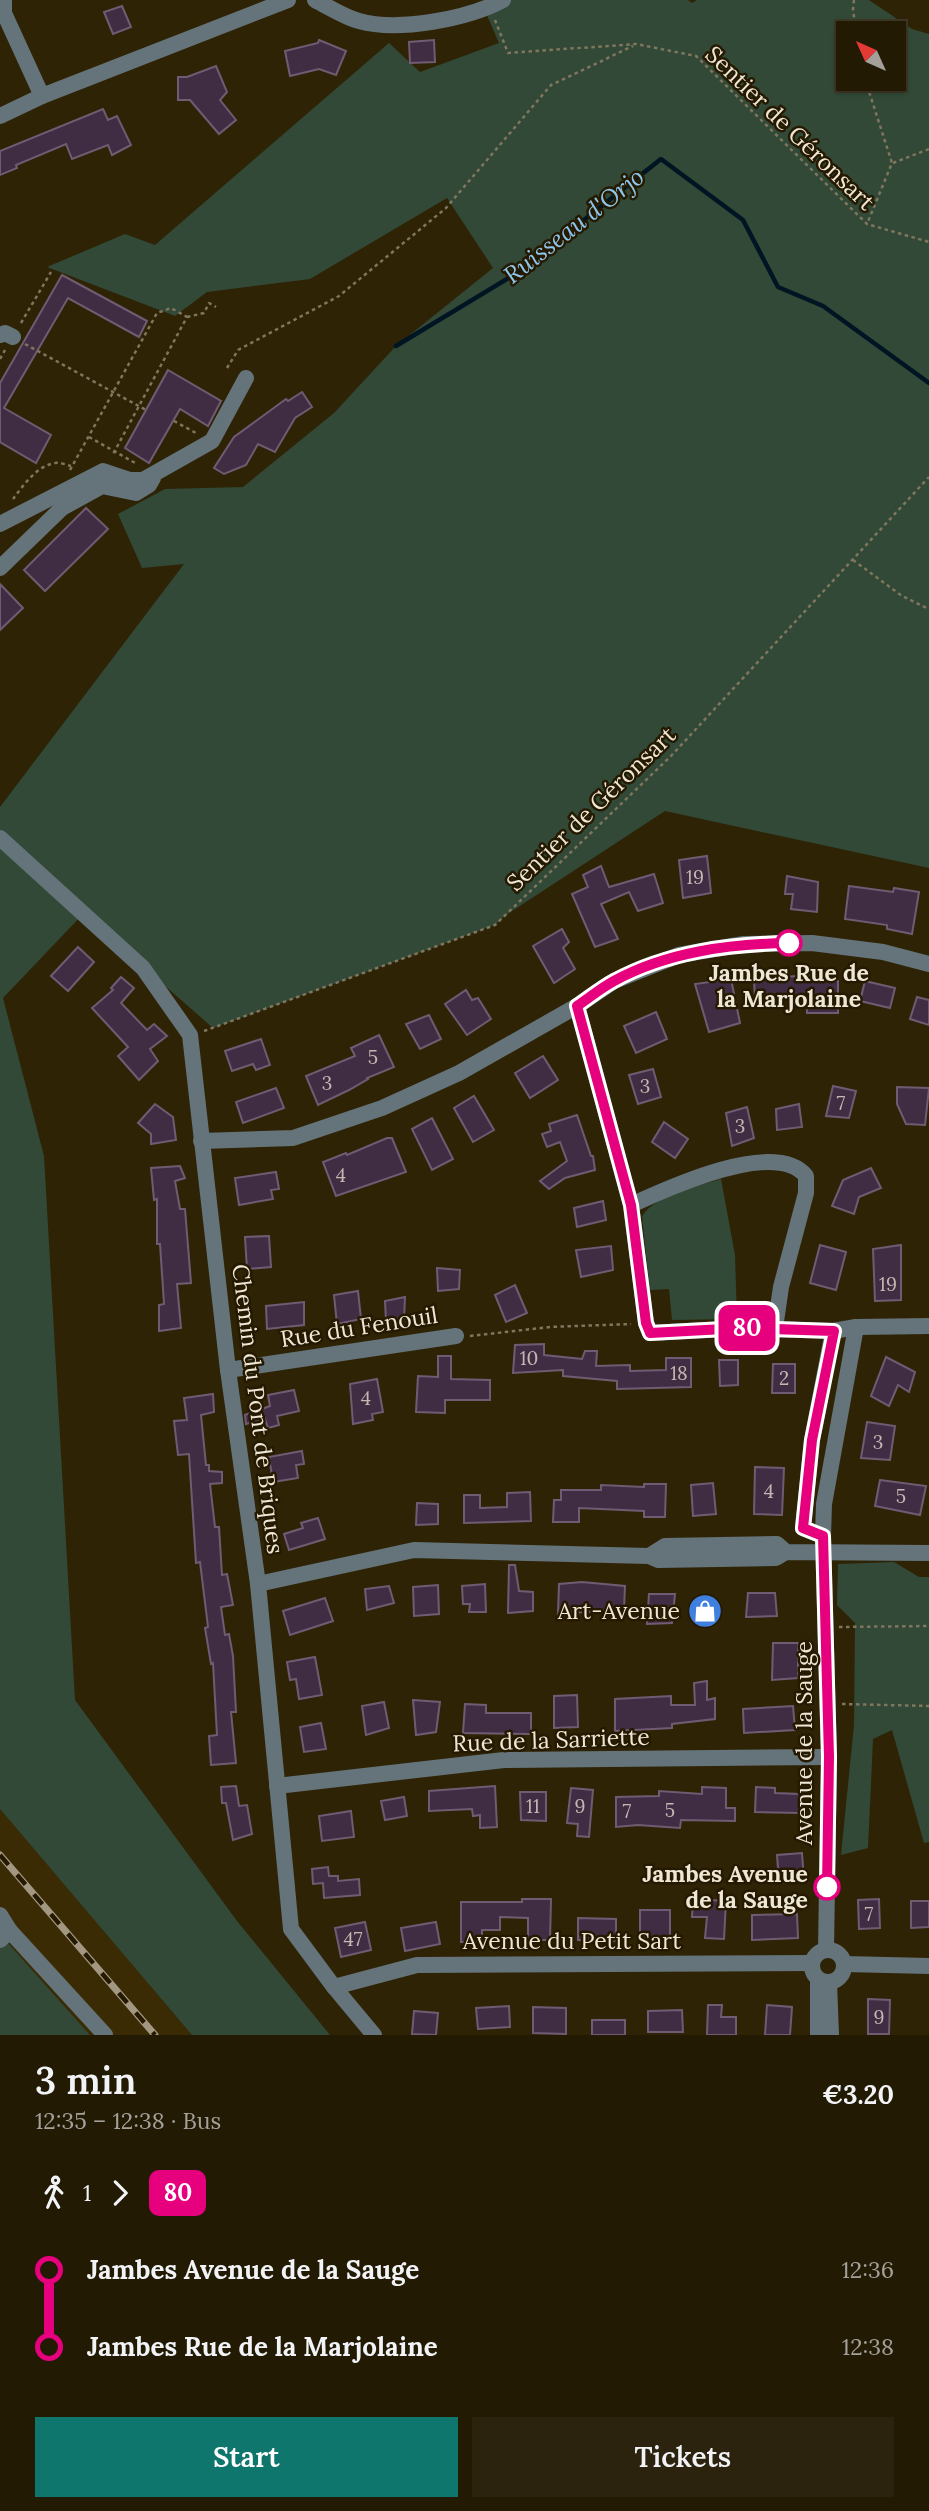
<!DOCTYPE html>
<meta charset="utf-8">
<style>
:root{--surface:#231a04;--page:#2b230e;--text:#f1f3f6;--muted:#a3a19a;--line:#403826;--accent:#0f766e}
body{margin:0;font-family:Lora,serif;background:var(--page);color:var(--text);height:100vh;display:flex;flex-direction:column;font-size:26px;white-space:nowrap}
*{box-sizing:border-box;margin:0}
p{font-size:23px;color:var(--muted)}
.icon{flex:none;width:38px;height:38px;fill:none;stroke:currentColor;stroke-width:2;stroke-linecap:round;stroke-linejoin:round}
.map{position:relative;height:2035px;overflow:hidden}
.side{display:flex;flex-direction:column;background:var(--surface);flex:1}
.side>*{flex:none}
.badge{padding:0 14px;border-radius:10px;font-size:24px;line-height:46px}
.needle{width:46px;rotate:315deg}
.buttons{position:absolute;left:836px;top:21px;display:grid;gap:14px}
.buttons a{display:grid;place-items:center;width:70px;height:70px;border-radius:0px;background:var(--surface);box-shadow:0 2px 5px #0004,0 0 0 2px var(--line);font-size:35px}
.map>.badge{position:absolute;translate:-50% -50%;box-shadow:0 0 0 4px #fff}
.legs{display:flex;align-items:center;gap:10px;height:77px;padding:0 35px;font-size:23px}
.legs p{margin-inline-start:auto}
.head{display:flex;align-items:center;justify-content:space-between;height:119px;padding:0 35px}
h1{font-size:38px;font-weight:600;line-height:52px}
.primary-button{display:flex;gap:14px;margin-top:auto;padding:14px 35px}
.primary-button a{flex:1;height:80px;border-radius:0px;background:var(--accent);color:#fff;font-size:28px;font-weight:600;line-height:80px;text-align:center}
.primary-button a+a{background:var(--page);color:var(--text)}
ul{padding:0 35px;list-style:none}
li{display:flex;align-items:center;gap:24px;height:77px;font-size:26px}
li i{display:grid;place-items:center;width:10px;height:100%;margin:0 9px;background:currentColor}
li i::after{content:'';width:18px;height:18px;margin:-9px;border:5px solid;border-radius:50%;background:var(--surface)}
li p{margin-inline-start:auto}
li:first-child i{background:linear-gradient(#0000 50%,currentColor 0)}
li:last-child i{background:linear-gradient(currentColor 50%,#0000 0)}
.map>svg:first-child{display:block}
.built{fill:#3b2b05}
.green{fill:#314936;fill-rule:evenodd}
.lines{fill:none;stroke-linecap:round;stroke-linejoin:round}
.stream{stroke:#001523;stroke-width:4.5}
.building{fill:#412d43;stroke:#705b73;stroke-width:2}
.path{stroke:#80765e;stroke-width:2.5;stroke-dasharray:3.5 3.5;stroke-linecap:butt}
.minor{stroke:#64747a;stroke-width:16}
.rail-casing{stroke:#a29882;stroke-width:7}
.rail{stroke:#251900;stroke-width:4.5;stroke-dasharray:13;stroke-linecap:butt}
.line-1-casing{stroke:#fff;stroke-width:16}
.line-1{stroke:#e6007e;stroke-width:10}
.stop-1-dot{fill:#fff;stroke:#e6007e;stroke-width:3.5}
.labels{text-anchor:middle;stroke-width:5;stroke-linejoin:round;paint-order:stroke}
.number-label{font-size:19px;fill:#c4b8b1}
.street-label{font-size:23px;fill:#efe7d6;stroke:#251900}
.stop-label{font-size:23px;font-weight:bold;fill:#efe7d6;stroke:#251900}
.poi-label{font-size:23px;fill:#efe7d6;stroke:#251900;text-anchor:end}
.water-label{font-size:24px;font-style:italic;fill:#8dc7ee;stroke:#251900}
</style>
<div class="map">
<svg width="929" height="2035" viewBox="0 0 929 2035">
<rect width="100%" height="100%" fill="#2f2306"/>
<path class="built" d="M0 1809 192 2035H90L0 1934Z"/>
<g class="green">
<path d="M511 0H688L692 3 697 0H869L912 29 929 34V868L665 811 506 915 495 925 213 1028 83 914 3 998 44 1156 75 1700 237 1921 330 2035H192L0 1809V807L184 564 142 568 118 514 165 489 243 487 334 413 396 346 493 268 447 198 310 279 207 292 175 316 47 267 125 234 155 245 389 43 420 72 499 43 486 13ZM849 33H894V79H849Z"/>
<path d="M721 1179 735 1255 737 1319 672 1320 669 1289 650 1290 642 1217C653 1195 699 1186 721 1179Z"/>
<path d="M894 1562 919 1577H929V1842L924 1843 892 1730 873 1739 868 1848 841 1855 854 1725 855 1623 837 1605 838 1564Z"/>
<path d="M0 1934 90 2035H0Z"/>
</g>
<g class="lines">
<path class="stream" d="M396 346 517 273 661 159 743 220 778 287 823 306 929 383"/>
</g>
<g class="building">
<path d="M122 6 131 27 113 34 104 12Z"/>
<path d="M319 40 346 51 336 75 319 69 290 76 285 51 318 43Z"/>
<path d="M434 40 435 62 410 63 409 42Z"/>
<path d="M216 66 227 92 220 100 236 120 219 134 190 100H178V77H187Z"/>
<path d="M103 109 108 120 117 116 131 145 112 155 108 145 72 159 66 144 16 165 17 168 0 175V151Z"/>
<path d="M62 275 147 321 139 337 68 298 4 408 51 435 36 463 0 442V383Z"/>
<path d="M168 370 221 401 208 426 180 409 149 463 125 448Z"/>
<path d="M302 392 312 407 295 418 275 452 258 444 246 465 224 474 214 468 234 437 286 399 288 401Z"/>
<path d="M86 508 108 529 45 591 24 570Z"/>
<path d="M0 584 23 608 0 630Z"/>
<path d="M707 856 711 893 683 898 679 860Z"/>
<path d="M601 866 609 887 654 874 663 903 638 911 629 892 601 904 618 939 595 947 572 894 588 887 583 875Z"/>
<path d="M787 876 818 882 817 912 791 909 793 894H785Z"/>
<path d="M849 886 893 892 894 888 919 892 912 934 887 929V925L845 919Z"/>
<path d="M562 929 569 942 563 948 575 969 554 983 533 946Z"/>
<path d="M78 947 94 962 68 991 51 976Z"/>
<path d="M807 975H823V981H838V1013H807V996L755 999 754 980Z"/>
<path d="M121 977 134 988 121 1003 147 1030 154 1024 167 1036 150 1049 158 1061 139 1080 118 1056 128 1047 92 1008 113 990 111 988Z"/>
<path d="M731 979 740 1023 709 1032 695 984Z"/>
<path d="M865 981 895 988 890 1008 860 1001Z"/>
<path d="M466 990 472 1000 478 998 491 1019 467 1035 445 1004Z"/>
<path d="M917 997 929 1000V1025L910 1019Z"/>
<path d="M656 1012 667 1039 636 1053 624 1026Z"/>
<path d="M429 1015 441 1039 420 1049 406 1024Z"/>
<path d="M379 1035 394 1067 367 1078 368 1079 349 1090 318 1105 306 1076 355 1056 351 1048Z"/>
<path d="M261 1039 270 1065 256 1070 253 1064 232 1071 225 1051Z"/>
<path d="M543 1056 558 1080 530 1098 515 1073Z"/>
<path d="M653 1069 661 1097 638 1104 629 1075Z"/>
<path d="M833 1086 856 1091 849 1118 826 1116Z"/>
<path d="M897 1087 929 1088 925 1125 906 1124 897 1104Z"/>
<path d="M276 1088 284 1108 243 1123 236 1102Z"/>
<path d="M474 1096 494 1130 473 1142 454 1108Z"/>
<path d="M155 1104 173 1117 176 1140 151 1144V1134L138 1123Z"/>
<path d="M799 1104 802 1127 777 1130 776 1109Z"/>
<path d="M747 1107 754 1138 732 1146 726 1113Z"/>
<path d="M577 1115 591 1156H593L595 1170 565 1178 549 1189 540 1181 567 1161 560 1142 547 1147 542 1134 551 1131 549 1124Z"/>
<path d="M432 1118 453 1159 432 1170 412 1129Z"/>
<path d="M664 1122 688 1139 675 1158 652 1142Z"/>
<path d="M387 1138H392L406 1172 336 1196 323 1162 346 1153 347 1155Z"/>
<path d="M180 1166 185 1178 175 1181 180 1209H185L191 1283 177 1284 181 1328 159 1331V1305L164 1304 160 1244H157V1199L154 1200 151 1168Z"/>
<path d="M871 1168 881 1188 859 1197 854 1214 832 1206 843 1180Z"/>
<path d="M276 1172 279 1189 271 1190 273 1199 239 1205 235 1178Z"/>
<path d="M603 1201 606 1220 577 1227 574 1208Z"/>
<path d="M269 1236 271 1267 247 1269 245 1237Z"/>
<path d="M820 1245 846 1252 836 1290 810 1283Z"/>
<path d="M901 1245V1300L875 1301 873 1249Z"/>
<path d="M611 1246 613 1270 581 1277 576 1250Z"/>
<path d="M437 1268 460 1270 459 1289 438 1291Z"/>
<path d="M515 1285 527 1313 506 1322 495 1295Z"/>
<path d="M358 1291 361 1319 337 1324 334 1295Z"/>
<path d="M405 1297 404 1319 386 1321 385 1301Z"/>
<path d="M304 1302V1325L267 1329 266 1306Z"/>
<path d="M544 1344V1355L582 1359 585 1351H597L596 1366 630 1365V1371L666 1370V1358H691V1387L617 1389V1381L563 1376V1370L513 1373 515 1345Z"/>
<path d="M438 1356H451V1379L490 1380V1400H445V1413L416 1412 418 1376 438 1377Z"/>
<path d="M886 1357 915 1372 909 1392 898 1385 889 1406 871 1396Z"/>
<path d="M719 1360H738V1385L720 1386Z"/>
<path d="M773 1364H795V1393H772Z"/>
<path d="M377 1379 383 1412 372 1414 373 1420 353 1424 350 1384Z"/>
<path d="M294 1390 299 1411 277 1416 279 1425 268 1428 265 1419 246 1424 245 1415 270 1406 268 1395Z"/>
<path d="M213 1394 214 1412 201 1415 206 1465H209V1471L222 1472V1483L210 1484 215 1527H219L222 1575 227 1574 233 1605 221 1607 225 1635 229 1634 233 1656 236 1712H231L236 1763 211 1765 209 1736 217 1735 213 1663 211 1664 205 1628 208 1627 200 1562 196 1563 189 1454 178 1455 174 1421 187 1420 184 1398Z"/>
<path d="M867 1422 895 1426 890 1460 861 1458Z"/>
<path d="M302 1451 304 1464 296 1465 298 1478 273 1482 269 1457Z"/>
<path d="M755 1467 784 1468 782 1515 754 1514Z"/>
<path d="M880 1480 926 1486 920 1515 875 1506Z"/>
<path d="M713 1483 716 1514 693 1516 691 1485Z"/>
<path d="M644 1484H666L665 1517H644V1511L579 1508V1522H553L554 1500H561V1490H601V1485L644 1487Z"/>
<path d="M530 1492 531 1521 464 1523V1495H480V1508L507 1507V1493Z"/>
<path d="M417 1503 438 1504V1524L416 1525Z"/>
<path d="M318 1518 325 1539 289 1550 284 1534 303 1528 301 1523Z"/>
<path d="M509 1565H515L519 1591 533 1592V1611L508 1613Z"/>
<path d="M582 1582 625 1586 624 1609 558 1614 559 1584Z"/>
<path d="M485 1584 486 1612H469L470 1604H463L462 1586Z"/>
<path d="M438 1585 439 1614 414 1616 413 1587Z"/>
<path d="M389 1586 394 1603 367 1610 365 1589Z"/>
<path d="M748 1593H775L777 1616 746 1617Z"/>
<path d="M649 1594H675L672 1623 647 1624Z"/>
<path d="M325 1598 333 1621 290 1635 283 1611Z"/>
<path d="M773 1643H798V1678L772 1680Z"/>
<path d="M315 1657 322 1695 299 1699 296 1679 290 1680 287 1662Z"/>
<path d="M707 1681V1700L715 1698V1719L672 1724V1728L615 1731V1699L671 1696V1705H695L694 1683Z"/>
<path d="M577 1695 578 1727 554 1728V1696Z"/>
<path d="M413 1700 440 1702 436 1732 416 1735Z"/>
<path d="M384 1702 389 1728 366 1735 362 1706Z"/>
<path d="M465 1704 486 1705V1713H531V1734L463 1733Z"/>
<path d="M793 1706 795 1730 744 1733 743 1709Z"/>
<path d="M321 1723 326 1749 304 1752 300 1727Z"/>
<path d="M236 1786 239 1806 247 1805 252 1834 233 1840 226 1803H222L221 1787Z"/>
<path d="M495 1786 497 1827 480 1828V1815L473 1816 472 1809 429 1811V1791Z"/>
<path d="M702 1787 726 1788V1808H735V1821L681 1820 680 1828 638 1825 616 1827V1797L659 1796V1791L702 1794Z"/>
<path d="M756 1787 775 1788V1793L800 1794V1813L755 1812Z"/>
<path d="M571 1788 593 1790 589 1837 577 1836 578 1824 567 1823Z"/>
<path d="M520 1792H546V1821L521 1820Z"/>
<path d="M404 1797 407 1816 385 1820 381 1801Z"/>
<path d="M351 1811 354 1837 322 1841 319 1816Z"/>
<path d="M802 1853 804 1881 779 1883 777 1855Z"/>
<path d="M328 1867 329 1876H338V1881L359 1879 360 1895 324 1898 323 1883 313 1884 312 1869Z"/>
<path d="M522 1899H551L550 1940H528V1918L500 1917V1930H482V1942H461V1902H522Z"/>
<path d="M693 1899 726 1901 724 1939 705 1938 707 1917H692Z"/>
<path d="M879 1899 880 1928 859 1929 858 1900Z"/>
<path d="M911 1901H929V1927L911 1928Z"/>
<rect x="640" y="1910" width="30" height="28"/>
<path d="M797 1914 798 1938 752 1940V1915Z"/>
<path d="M578 1918 616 1919V1941L578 1940Z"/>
<path d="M365 1922 371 1950 341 1957 335 1928Z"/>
<path d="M436 1922 440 1944 405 1951 401 1928Z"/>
<path d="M868 1999 890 2000 889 2034H868Z"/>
<path d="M708 2005H722L721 2017H736V2035H707Z"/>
<path d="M767 2005 792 2007 790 2035H765Z"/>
<path d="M509 2006 510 2027 478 2029 476 2008Z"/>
<path d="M533 2007 566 2008V2034L533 2033Z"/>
<path d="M682 2010 683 2032H648V2011Z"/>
<path d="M414 2011 438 2013 436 2035 412 2034Z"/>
<rect x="592" y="2020" width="33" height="15"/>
</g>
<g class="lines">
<g class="path">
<path d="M854 0 853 9 856 33"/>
<path d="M495 20 508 53 636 44 696 56 867 224 929 242"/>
<path d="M865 79 892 163 867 224"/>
<path d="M893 163 929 149"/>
<path d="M187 317 204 313 209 303 216 307"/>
<path d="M21 323 51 272"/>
<path d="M25 344 146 410"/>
<path d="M0 359 5 350"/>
<path d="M227 368 238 350 339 296 446 208 551 85 633 46"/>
<path d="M174 421 196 433"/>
<path d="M89 437 137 464"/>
<path d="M70 470 157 313 171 308 187 317 112 456"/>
<path d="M13 499C23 486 36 466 55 463 59 462 67 465 71 466"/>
<path d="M853 560 902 596 929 609"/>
<path d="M204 1031 495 925 671 756 929 477"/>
<path d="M470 1336 550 1327 631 1324"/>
<path d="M839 1627 929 1626"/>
<path d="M842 1704 929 1706"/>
</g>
<g class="minor">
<path d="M4 0V13L42 96"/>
<path d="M315 0C329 7 344 17 359 21 398 32 468 19 503 0"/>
<path d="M0 116 42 96 288 0"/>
<path d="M0 335 5 333 13 337"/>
<path d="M0 524 103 471 130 480H143L212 441 246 378"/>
<path d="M0 568 62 508 102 486 136 493 149 485 153 478"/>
<path d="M0 838 143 968 190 1035 228 1370 258 1584 291 1929 334 1987 374 2035"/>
<path d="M577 1006 631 1205 646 1323 650 1333 743 1328 833 1331 856 1327 929 1326"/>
<path d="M201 1141 293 1138 382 1108 459 1073 577 1006 614 981 679 955 744 944 812 943 883 952 929 964"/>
<path d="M631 1205C668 1188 775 1138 806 1176V1193L781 1287 775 1328"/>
<path d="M228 1370 456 1336"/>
<path d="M823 1536 803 1528 812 1440 833 1331"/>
<path d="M786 1552 777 1544 665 1546 649 1556 658 1560 776 1558 786 1552 929 1553"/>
<path d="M258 1584 414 1550 649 1556"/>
<path d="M277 1786 504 1760 829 1757"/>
<path d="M0 1915 10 1931"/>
<path d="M0 1940 10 1931 105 2035"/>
<circle cx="828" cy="1966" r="16"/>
<path d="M826 1950 829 1757 823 1536 824 1504 856 1327"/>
<path d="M844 1964 929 1966"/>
<path d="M829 1982 831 2035"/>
<path d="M334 1987 417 1965 812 1963"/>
<path d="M818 2035V1980"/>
</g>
<g class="rail-casing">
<path id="rail" d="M0 1855 155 2035"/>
</g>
<use href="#rail" class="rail"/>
</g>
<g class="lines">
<g class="line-1-casing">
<path id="line-1" d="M789 943C729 944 667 952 614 981 601 988 589 998 577 1006L631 1205 646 1323 650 1333 743 1328 834 1331 812 1440 803 1528 823 1536 829 1757 827 1887"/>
</g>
<use href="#line-1" class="line-1"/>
</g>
<defs>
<g id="shop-disc" transform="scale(1.75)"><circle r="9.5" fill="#3f7fe0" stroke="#251900"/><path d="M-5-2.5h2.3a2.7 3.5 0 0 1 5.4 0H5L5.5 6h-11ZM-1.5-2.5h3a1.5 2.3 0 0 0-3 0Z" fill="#fff"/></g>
</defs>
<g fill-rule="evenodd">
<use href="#shop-disc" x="705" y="1611"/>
</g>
<g class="stop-1-dot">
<circle cx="789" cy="943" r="12"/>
<circle cx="827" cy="1887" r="12"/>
</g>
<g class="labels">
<g class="number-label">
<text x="695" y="884">19</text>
<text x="373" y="1064">5</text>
<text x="327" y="1090">3</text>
<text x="645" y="1093">3</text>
<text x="841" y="1110">7</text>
<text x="740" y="1133">3</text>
<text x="341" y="1182">4</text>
<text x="888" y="1291">19</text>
<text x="529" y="1365">10</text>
<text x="679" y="1380">18</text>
<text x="784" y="1385">2</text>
<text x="366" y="1405">4</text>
<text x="878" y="1449">3</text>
<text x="769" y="1498">4</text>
<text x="901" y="1503">5</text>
<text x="533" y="1813">11</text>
<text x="580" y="1813">9</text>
<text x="670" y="1817">5</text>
<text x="627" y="1818">7</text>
<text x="869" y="1921">7</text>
<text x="353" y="1946">47</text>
<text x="879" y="2024">9</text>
</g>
<g class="street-label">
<text transform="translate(790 128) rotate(44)" y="8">Sentier de Géronsart</text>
<text transform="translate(591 809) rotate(-44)" y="8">Sentier de Géronsart</text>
<text transform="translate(359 1327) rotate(-9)" y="8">Rue du Fenouil</text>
<text transform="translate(258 1409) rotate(83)" y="8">Chemin du Pont de Briques</text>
<text transform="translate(551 1740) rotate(-2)" y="8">Rue de la Sarriette</text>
<text transform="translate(804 1743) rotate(-90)" y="8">Avenue de la Sauge</text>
<text x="572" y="1949">Avenue du Petit Sart</text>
</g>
<g class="stop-label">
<text x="789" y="981">Jambes Rue de<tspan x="789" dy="26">la Marjolaine</tspan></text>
<text x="808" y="1882" text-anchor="end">Jambes Avenue<tspan x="808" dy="26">de la Sauge</tspan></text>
</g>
<g class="poi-label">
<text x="680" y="1619">Art-Avenue</text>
</g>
<g class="water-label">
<text transform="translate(574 226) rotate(-38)" y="8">Ruisseau d'Orjo</text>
</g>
</g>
</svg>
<div class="buttons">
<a><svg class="needle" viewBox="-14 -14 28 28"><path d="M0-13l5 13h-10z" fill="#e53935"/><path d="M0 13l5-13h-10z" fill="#a3a19a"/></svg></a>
</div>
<b class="badge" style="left:747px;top:1328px;background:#e6007e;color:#fff">80</b>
</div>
<section class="side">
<div class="head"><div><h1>3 min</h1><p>12:35 – 12:38 · Bus</p></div><b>€3.20</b></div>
<div class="legs"><svg class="icon" aria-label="walk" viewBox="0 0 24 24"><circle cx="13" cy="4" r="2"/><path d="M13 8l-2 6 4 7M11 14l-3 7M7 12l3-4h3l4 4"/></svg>1<svg class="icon" aria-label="forward" viewBox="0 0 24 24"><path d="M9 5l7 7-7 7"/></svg><b class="badge" style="background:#e6007e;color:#fff">80</b></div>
<ul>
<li><i style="color:#e6007e"></i><b>Jambes Avenue de la Sauge</b><p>12:36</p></li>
<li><i style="color:#e6007e"></i><b>Jambes Rue de la Marjolaine</b><p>12:38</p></li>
</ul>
<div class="primary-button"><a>Start</a><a>Tickets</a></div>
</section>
